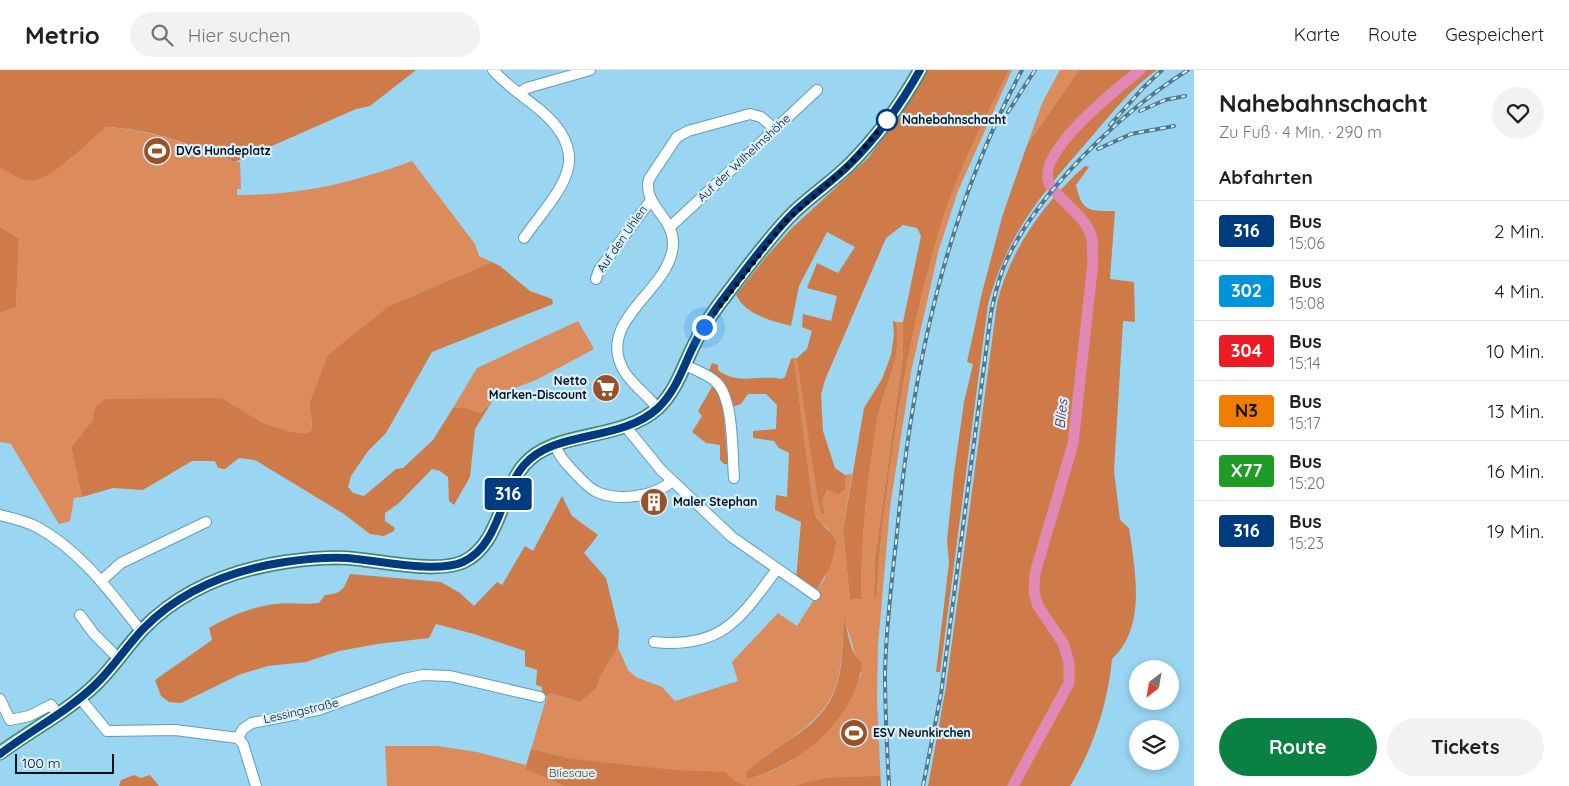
<!DOCTYPE html>
<html lang="de">
<meta charset="utf-8">
<style>
:root{--surface:#fff;--page:#f2f2f2;--text:#202124;--muted:#757577;--line:#e0e0e0;--accent:#0b8043}
body{margin:0;font-family:Quicksand,sans-serif;background:var(--page);color:var(--text);height:100vh;display:flex;flex-direction:column;font-size:19px;white-space:nowrap}
*{box-sizing:border-box;margin:0}
p{font-size:16px;color:var(--muted)}
.icon{flex:none;width:28px;height:28px;fill:none;stroke:currentColor;stroke-width:2;stroke-linecap:round;stroke-linejoin:round}
.map{position:relative;flex:1;overflow:hidden}
.side{display:flex;flex-direction:column;background:var(--surface);width:375px}
.side>*{flex:none}
.badge{padding:0 10px;border-radius:4px;font-size:18px;line-height:32px}
.needle{width:32px;rotate:211deg}
.tools{position:absolute;left:1129px;top:590px;display:grid;gap:10px}
.tools a{display:grid;place-items:center;width:50px;height:50px;border-radius:50%;background:var(--surface);box-shadow:0 2px 8px #0003;font-size:25px}
.scale{position:absolute;left:15px;bottom:12px;width:99px;box-sizing:border-box;padding-left:5px;border:2px solid #00101a;border-top:0;font-size:14px;line-height:18px;white-space:nowrap;color:#00101a;-webkit-text-stroke:4px #d9f0fc;paint-order:stroke}
.you{position:absolute;width:25px;height:25px;margin:-12px;border:4px solid #fff;border-radius:50%;background:#1a73e8;box-shadow:0 0 0 8px #1a73e833}
.map>.badge{position:absolute;translate:-50% -50%;box-shadow:0 0 0 2px #fff}
h2{padding:0 25px;font-size:19px;line-height:45px}
.round{display:grid;place-items:center;flex:none;width:52px;height:52px;border-radius:26px;background:var(--page)}
.headline{display:flex;align-items:center;justify-content:space-between;height:85px;padding:0 25px}
h1{font-size:24px;font-weight:700;line-height:38px}
.button{display:flex;gap:10px;margin-top:auto;padding:10px 25px}
.button a{flex:1;height:58px;border-radius:30px;background:var(--accent);color:#fff;font-size:20px;font-weight:700;line-height:58px;text-align:center}
.button a+a{background:var(--page);color:var(--text)}
ul{padding:0;list-style:none}
li{display:flex;align-items:center;gap:15px;height:60px;padding:0 25px;border-top:1px solid var(--line)}
li div{flex:1}
li b{display:block;font-size:19px}
li em{font-style:normal}
li .badge{min-width:55px;font-weight:700;text-align:center}
header{display:flex;align-items:center;gap:30px;box-sizing:border-box;height:70px;padding:0 25px;background:var(--surface);border-bottom:1px solid var(--line)}
header strong{font-size:24px}
nav{display:flex;gap:28px;margin-inline-start:auto;font-size:18px}
.search{width:350px;height:45px;background:var(--page);display:flex;align-items:center;gap:12px;box-sizing:border-box;padding:0 18px;border-radius:28px;color:var(--muted);font-size:19px}
main{display:flex;flex:1;min-height:0}
.map>svg:first-child{display:block}
.green{fill:#dc8b5d;fill-rule:evenodd}
.forest{fill:#ce7b49}
.lines{fill:none;stroke-linecap:round;stroke-linejoin:round}
.river{stroke:#e288b4;stroke-width:11}
.minor-casing{stroke:#639cb7;stroke-width:12}
.major-casing{stroke:#3f8574;stroke-width:15}
.minor{stroke:#fff;stroke-width:10}
.major{stroke:#a0dcc8;stroke-width:12}
.rail-casing{stroke:#52788c;stroke-width:4}
.rail{stroke:#d9f0fc;stroke-width:2;stroke-dasharray:5.5;stroke-linecap:butt}
.line-casing{stroke:#fff;stroke-width:11}
.line{stroke:#003b80;stroke-width:8}
.walk{stroke:#00101a;stroke-width:5;stroke-dasharray:0 9}
.stop-dot{fill:#fff;stroke:#003b80;stroke-width:2.5}
.labels{text-anchor:middle;stroke-width:4.5;stroke-linejoin:round;paint-order:stroke}
.stop-label{font-size:12px;font-weight:bold;fill:#00101a;stroke:#d9f0fc;text-anchor:start}
.poi-label{font-size:12px;font-weight:bold;fill:#00101a;stroke:#d9f0fc;text-anchor:start}
.street-label{font-size:12px;fill:#00101a;stroke:#d9f0fc}
.park-label{font-size:12px;fill:#6e3713;stroke:#d9f0fc}
.water-label{font-size:14px;font-style:italic;fill:#621241;stroke:#d9f0fc}
</style>
<header>
<strong>Metrio</strong>
<div class="search"><svg class="icon" aria-label="search" viewBox="0 0 24 24"><circle cx="10" cy="10" r="6"/><path d="M15 15l6 6"/></svg>Hier suchen</div>
<nav><a>Karte</a><a>Route</a><a>Gespeichert</a></nav>
</header>
<main>
<div class="map">
<svg width="1194" height="716" viewBox="0 0 1194 716">
<rect width="100%" height="100%" fill="#9ad5f1"/>
<g class="green">
<path d="M1009 0H1012L958 121 939 179 911 302 890 437 878 576 877 629 881 716H387L385 676H437L477 682 526 695 525 699 536 703 570 688 531 679 547 626 550 623 580 632 596 619 600 607 618 577 628 600 636 607 662 617 675 631 738 611 732 592 778 543 797 556 817 525 815 523 825 508 829 460 816 447 812 428 794 288H798L817 426 825 444 822 431 827 419H845V405L852 404 843 460 850 530 861 529C861 470 867 409 877 351 883 317 903 289 896 252H903V286L875 489 874 526H877C879 472 887 418 895 364 907 288 921 215 945 142 962 93 986 46 1009 0ZM844 547 861 604C840 655 802 696 747 709 757 689 771 682 789 670 844 631 840 609 844 547Z"/>
<path d="M1060 0H1079L1027 75 1043 31Z"/>
<path d="M106 57C153 60 191 75 235 92H240L241 119H237V125C304 125 350 113 412 91L475 174 479 186 492 192 389 236 309 335 312 353 311 361 306 363 292 362 263 353 222 328 95 337 92 351 71 377 82 427 74 428 70 451 59 454 15 381 11 374 0 372V243L16 237 19 170 0 157V97L23 109 68 91Z"/>
<path d="M578 251 594 279 536 310 497 325 480 343 465 337 453 338 477 298Z"/>
</g>
<g class="forest">
<path d="M0 0H416L370 36 356 39 235 92C192 75 152 59 106 57 91 70 54 107 35 110 23 113 10 103 0 97Z"/>
<path d="M927 0H1009C986 46 962 93 945 142 921 217 907 287 895 364 887 418 879 472 877 526H874L875 489 903 286V252L921 166 917 158 903 155 886 168 825 310 821 325 823 361 835 398 845 405V419L838 424 827 419 822 431 825 444H822L817 426 797 288 807 279 812 261 802 257 803 244 831 251 837 226 807 218 817 193 838 203 855 177 827 162 799 216 791 256C770 250 746 245 736 225L765 188 792 158 869 87 900 45Z"/>
<path d="M1079 0H1157C1132 17 1112 43 1093 65 1043 123 1009 159 988 234L940 602H936L949 493 947 470 954 403 964 332 973 294 967 292 982 223 1002 147 1027 75Z"/>
<path d="M1085 96 1089 97 1076 115C1082 142 1089 141 1115 141L1110 209 1134 212 1135 252 1123 251 1114 401 1120 450 1129 458C1135 500 1147 557 1112 589 1108 633 1093 679 1070 716H928L946 617 997 233C1010 180 1044 132 1085 96Z"/>
<path d="M0 157 19 169 16 237 0 243Z"/>
<path d="M492 192 500 196 530 221 552 229 553 234 432 282 386 363 368 381 351 406 348 417 353 423 364 426 396 399 403 398 433 370 453 338 465 337 480 343 493 330 475 359 470 407 454 435 449 431 448 407 440 401 432 399 399 433 385 443V451L395 458 394 461 384 466 370 464 344 444 255 390 239 388 225 399 218 398 215 391H192L143 420 113 418 82 427 71 377 92 351 95 337 106 329 222 328 263 353 292 362 306 363 311 361 312 353 309 335 328 285 389 236Z"/>
<path d="M893 251 896 252C903 289 883 317 877 351 867 409 861 471 861 529L850 530 843 460 864 338 882 309 891 285 894 265Z"/>
<path d="M794 288 812 428 816 447 833 466 836 472 831 495 815 523 796 510 801 452 775 440 776 425 787 427 789 383 779 378 774 371 753 368V361L776 359 777 335 766 324H748L741 334 732 337 708 303 712 293 718 295V300C737 316 760 304 782 309L785 307 791 289Z"/>
<path d="M713 315 722 328 728 394H724L720 390V375L706 373 692 362 702 346 698 341Z"/>
<path d="M562 426 572 446 598 465 584 483 606 508 619 561 618 577 600 607 596 619 580 632 550 623 547 626 542 624V617L536 615 537 600 525 596V581L474 564 436 554 429 568 377 574 339 581 306 592 268 596 241 604 181 633 169 632 161 626 155 610 212 570 209 558C230 546 251 537 275 534 290 532 304 535 319 533L325 525C343 523 343 520 350 504L441 512 460 523 474 536 497 512 502 515 525 476 533 481Z"/>
<path d="M844 545C848 561 849 582 862 593 855 650 799 696 747 709L746 703C761 687 781 676 798 664 846 630 841 597 844 545Z"/>
<path d="M531 679 574 689 674 700 725 702 736 712 746 716H565L525 699Z"/>
<path d="M134 705 141 708 150 705 159 716H119L121 710Z"/>
<path d="M880 706 881 716H794L826 708Z"/>
</g>
<g class="lines">
<path class="river" d="M1013 716 1069 613V592L1063 573 1038 536 1034 522 1035 503 1073 374 1093 192C1092 184 1093 176 1092 169 1088 147 1061 133 1050 115 1032 85 1119 17 1140 0"/>
<g class="minor-casing">
<g id="minor">
<path d="M493 0C506 15 524 27 540 40 598 89 557 121 524 168"/>
<path d="M519 23 527 18 590 0"/>
<path d="M671 156 817 20"/>
<path d="M596 209 599 200 651 130"/>
<path d="M685 295C695 300 708 304 716 312 734 328 732 384 734 408"/>
<path d="M657 338C648 325 633 316 624 301 594 250 672 220 673 174 674 147 642 135 649 109L677 67 688 61 750 44 761 47 775 59"/>
<path d="M626 357 661 400 732 467 815 525"/>
<path d="M555 374C558 385 565 392 572 400 579 407 586 416 595 421 616 432 655 427 672 411"/>
<path d="M0 445C12 448 26 451 37 457 81 481 111 523 141 561"/>
<path d="M101 511 121 493 206 452"/>
<path d="M80 545 94 564 119 589"/>
<path d="M654 572C722 579 740 549 777 499"/>
<path d="M80 628 107 661 175 660 238 668"/>
<path d="M0 629 10 650 29 646 51 635 57 643"/>
<path d="M238 668 243 659 252 653 318 640 404 609 423 605 450 606 540 627"/>
<path d="M238 668 243 674 256 716"/>
</g>
</g>
<g class="major-casing">
<path id="major" d="M0 683C31 660 67 642 95 615 113 598 126 577 143 559 181 520 232 500 285 492 306 489 326 487 347 488 377 490 436 504 463 492 500 475 500 423 524 395 554 359 620 372 658 338 678 319 684 293 697 269 703 256 712 244 720 233 744 202 767 169 794 142 812 125 833 111 850 94 878 66 901 34 920 0"/>
</g>
<use href="#minor" class="minor"/>
<use href="#major" class="major"/>
<g class="rail-casing">
<g id="rail">
<path d="M1140 41 1165 30 1185 26"/>
<path d="M1008 42 1035 0"/>
<path d="M1110 55 1143 18 1162 0"/>
<path d="M1098 79 1131 64 1174 56"/>
<path d="M889 716C887 678 885 641 885 603 886 556 892 510 897 463 912 302 945 144 1022 0"/>
<path d="M923 716 941 624 991 243C995 223 1000 203 1009 185 1043 117 1124 40 1188 0"/>
</g>
</g>
<use href="#rail" class="rail"/>
</g>
<g class="lines">
<g class="line-casing">
<path id="line" d="M0 684C31 660 67 642 95 615 113 598 126 577 143 559 181 520 232 500 285 492 305 489 326 487 347 488 377 490 436 504 463 492 500 475 500 423 524 395 555 359 620 373 658 338 678 319 684 293 697 269 703 256 712 244 720 233 744 202 767 169 794 142 812 125 833 111 850 94 878 66 901 34 920 0"/>
</g>
<use href="#line" class="line"/>
<path class="walk" d="M704 257 785 152 851 93 890 47 887 50"/>
</g>
<defs>
<g id="stadium-disc" transform="scale(1.4375)"><circle r="9.5" fill="#975227" stroke="#d9f0fc"/><path d="M0-5a6.5 5 0 1 0 0 10a6.5 5 0 1 0 0-10ZM-3.5-1.8h7v3.6h-7Z" fill="#fff"/></g>
<g id="supermarket-disc" transform="scale(1.4375)"><circle r="9.5" fill="#975227" stroke="#d9f0fc"/><path d="M-6-5.5h2.5l.6 2H6L4.5 2H-2.5L-4.4-4H-6ZM-1.5 3.2a1.3 1.3 0 1 0 .1 0ZM3 3.2a1.3 1.3 0 1 0 .1 0Z" fill="#fff"/></g>
<g id="building-disc" transform="scale(1.4375)"><circle r="9.5" fill="#975227" stroke="#d9f0fc"/><path d="M-4-6H4V6H1V3H-1V6H-4ZM-2.5-4.3h1.7v1.8h-1.7ZM.8-4.3h1.7v1.8H.8ZM-2.5-1h1.7V.8h-1.7ZM.8-1h1.7V.8H.8Z" fill="#fff"/></g>
</defs>
<g fill-rule="evenodd">
<use href="#stadium-disc" x="157" y="81"/>
<use href="#supermarket-disc" x="606" y="318"/>
<use href="#building-disc" x="654" y="432"/>
<use href="#stadium-disc" x="854" y="663"/>
</g>
<circle class="stop-dot" cx="887" cy="50" r="10"/>
<g class="labels">
<g class="stop-label">
<text x="902" y="54">Nahebahnschacht</text>
</g>
<g class="poi-label">
<text x="176" y="85">DVG Hundeplatz</text>
<text x="587" y="315" text-anchor="end">Netto<tspan x="587" dy="14">Marken-Discount</tspan></text>
<text x="673" y="436">Maler Stephan</text>
<text x="873" y="667">ESV Neunkirchen</text>
</g>
<g class="street-label">
<text transform="translate(744 88) rotate(-43)" y="4">Auf der Wilhelmshöhe</text>
<text transform="translate(622 169) rotate(-55)" y="4">Auf den Uhlen</text>
<text transform="translate(301 641) rotate(-13)" y="4">Lessingstraße</text>
</g>
<g class="park-label">
<text x="572" y="707">Bliesaue</text>
</g>
<g class="water-label">
<text transform="translate(1061 344) rotate(-84)" y="5">Blies</text>
</g>
</g>
</svg>
<div class="tools">
<a><svg class="needle" viewBox="-14 -14 28 28"><path d="M0-13l5 13h-10z" fill="#e53935"/><path d="M0 13l5-13h-10z" fill="#757577"/></svg></a>
<a><svg class="icon" aria-label="layers" viewBox="0 0 24 24"><path d="M12 4l9 5-9 5-9-5zM3 14l9 5 9-5"/></svg></a>
</div>
<div class="scale">100 m</div>
<div class="you" style="left:704px;top:257px"></div>
<b class="badge" style="left:508px;top:424px;background:#003b80;color:#fff">316</b>
</div>
<section class="side">
<div class="headline"><div><h1>Nahebahnschacht</h1><p>Zu Fuß · 4 Min. · 290 m</p></div><a class="round"><svg class="icon" aria-label="heart" viewBox="0 0 24 24"><path d="M12 20l-8-8c-3-5 5-10 8-4 3-6 11-1 8 4z"/></svg></a></div>
<h2>Abfahrten</h2>
<ul>
<li><span class="badge" style="background:#003b80;color:#fff">316</span><div><b>Bus</b><p>15:06</p></div><em>2 Min.</em></li>
<li><span class="badge" style="background:#0095da;color:#fff">302</span><div><b>Bus</b><p>15:08</p></div><em>4 Min.</em></li>
<li><span class="badge" style="background:#ed1c24;color:#fff">304</span><div><b>Bus</b><p>15:14</p></div><em>10 Min.</em></li>
<li><span class="badge" style="background:#ef7d00;color:#111">N3</span><div><b>Bus</b><p>15:17</p></div><em>13 Min.</em></li>
<li><span class="badge" style="background:#1e9c26;color:#fff">X77</span><div><b>Bus</b><p>15:20</p></div><em>16 Min.</em></li>
<li><span class="badge" style="background:#003b80;color:#fff">316</span><div><b>Bus</b><p>15:23</p></div><em>19 Min.</em></li>
</ul>
<div class="button"><a>Route</a><a>Tickets</a></div>
</section>
</main>
